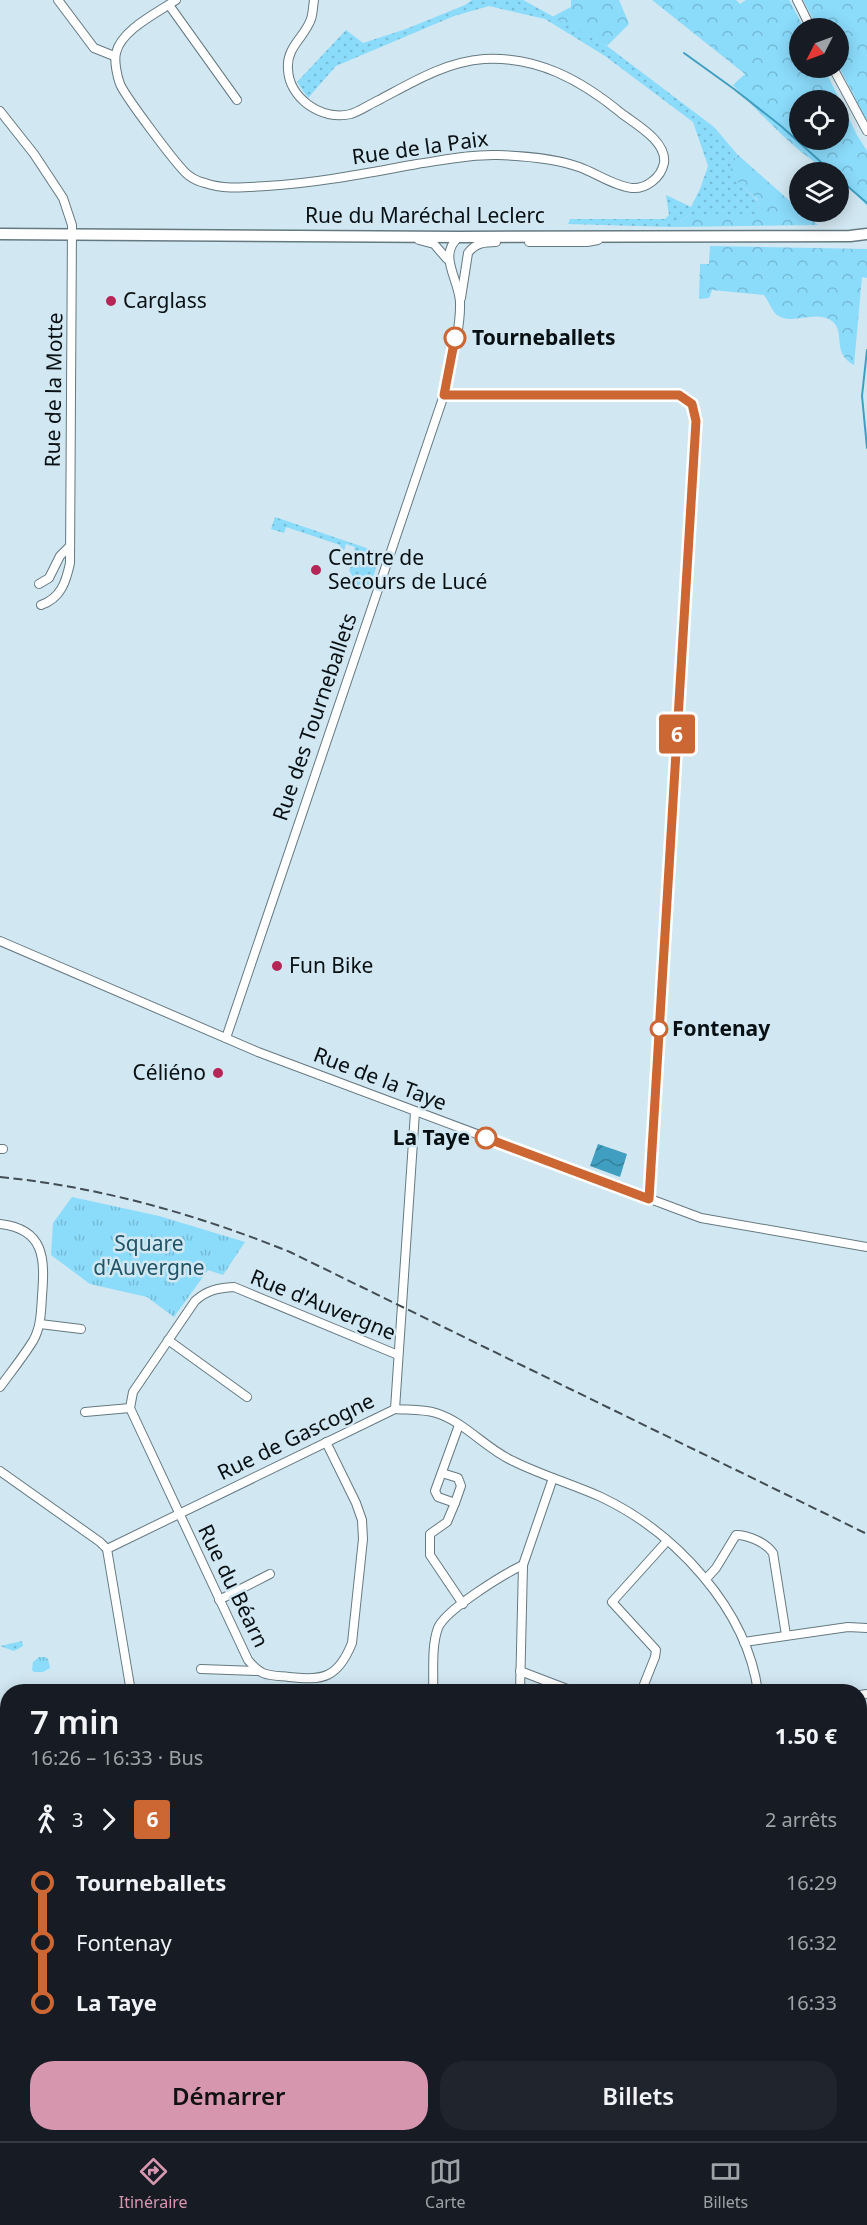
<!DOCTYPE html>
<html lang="fr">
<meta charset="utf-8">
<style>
:root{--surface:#171b24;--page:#20242c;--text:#f1f3f6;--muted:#9ea1a6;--line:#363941;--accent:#d697ae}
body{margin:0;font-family:"Noto Sans",sans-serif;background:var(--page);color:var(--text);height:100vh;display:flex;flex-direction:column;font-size:22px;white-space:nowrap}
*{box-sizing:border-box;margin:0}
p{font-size:20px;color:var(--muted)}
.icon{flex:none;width:33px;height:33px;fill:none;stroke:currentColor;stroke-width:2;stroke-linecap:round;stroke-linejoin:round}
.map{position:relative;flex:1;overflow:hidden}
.sheet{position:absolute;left:0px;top:1684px;width:867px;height:458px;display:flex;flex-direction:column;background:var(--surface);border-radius:24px 24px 0 0;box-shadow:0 3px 15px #0003}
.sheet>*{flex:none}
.badge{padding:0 12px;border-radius:4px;font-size:21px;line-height:39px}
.needle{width:39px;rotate:228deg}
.tools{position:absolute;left:789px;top:18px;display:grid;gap:12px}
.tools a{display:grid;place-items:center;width:60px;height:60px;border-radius:50%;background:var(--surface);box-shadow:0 3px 15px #0003;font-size:30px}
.map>.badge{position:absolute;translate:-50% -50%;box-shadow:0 0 0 3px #fff}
.legs{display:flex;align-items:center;gap:9px;height:66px;padding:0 30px;font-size:20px}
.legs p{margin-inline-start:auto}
.summary{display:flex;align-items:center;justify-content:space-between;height:102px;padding:0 30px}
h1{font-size:33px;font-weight:600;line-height:45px}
.action{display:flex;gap:12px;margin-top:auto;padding:12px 30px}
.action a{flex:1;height:69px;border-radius:24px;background:var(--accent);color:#111;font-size:24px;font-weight:600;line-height:69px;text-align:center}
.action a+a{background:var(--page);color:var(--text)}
ul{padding:0 30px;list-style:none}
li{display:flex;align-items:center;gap:21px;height:60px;font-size:22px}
li i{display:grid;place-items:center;width:9px;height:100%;margin:0 8px;background:currentColor}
li i::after{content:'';width:15px;height:15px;margin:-8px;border:4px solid;border-radius:50%;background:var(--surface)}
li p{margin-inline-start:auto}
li:first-child i{background:linear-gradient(#0000 50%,currentColor 0)}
li:last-child i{background:linear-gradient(currentColor 50%,#0000 0)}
.tab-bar{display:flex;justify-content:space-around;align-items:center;height:84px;border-top:2px solid var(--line);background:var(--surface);font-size:16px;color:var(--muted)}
.tab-bar a{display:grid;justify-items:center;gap:3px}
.tab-bar .active{color:var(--accent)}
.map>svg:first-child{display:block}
.grass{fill:url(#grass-dots)}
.forest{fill:url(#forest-crowns);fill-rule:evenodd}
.park{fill:url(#park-tufts)}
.water{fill:url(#water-waves)}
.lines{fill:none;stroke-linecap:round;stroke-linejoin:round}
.stream{stroke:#409fc0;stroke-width:2}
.minor-casing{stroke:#657981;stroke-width:10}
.secondary-casing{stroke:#657981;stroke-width:13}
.minor{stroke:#fff;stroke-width:8}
.secondary{stroke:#fff;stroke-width:10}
.rail{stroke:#414d52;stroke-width:2;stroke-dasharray:9 4.5;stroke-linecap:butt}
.line-1-casing{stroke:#fff;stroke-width:14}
.line-1{stroke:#c63;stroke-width:9}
.poi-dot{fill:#b52656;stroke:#d1e7f1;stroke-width:2}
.stop-1-dot{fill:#fff;stroke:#c63;stroke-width:3}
.labels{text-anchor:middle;stroke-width:5;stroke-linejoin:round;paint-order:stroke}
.street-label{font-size:21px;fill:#081013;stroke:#d1e7f1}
.poi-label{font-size:21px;fill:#081013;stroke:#d1e7f1;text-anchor:start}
.stop-label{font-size:21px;font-weight:bold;fill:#081013;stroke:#d1e7f1;text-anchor:start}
.park-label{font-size:21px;fill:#215467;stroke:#d1e7f1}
</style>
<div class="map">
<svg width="867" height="2141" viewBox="0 0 867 2141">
<defs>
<pattern id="grass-dots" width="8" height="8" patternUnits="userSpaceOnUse" patternTransform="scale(1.5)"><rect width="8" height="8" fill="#8bdbfb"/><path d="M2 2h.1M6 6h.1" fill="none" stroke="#76bbd6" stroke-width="1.8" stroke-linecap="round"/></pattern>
<pattern id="forest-crowns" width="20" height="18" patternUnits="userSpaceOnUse" patternTransform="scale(1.5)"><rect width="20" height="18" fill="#8bdbfb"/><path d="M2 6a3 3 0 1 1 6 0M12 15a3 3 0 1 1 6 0" fill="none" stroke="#76bbd6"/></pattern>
<pattern id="park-tufts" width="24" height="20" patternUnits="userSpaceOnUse" patternTransform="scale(1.5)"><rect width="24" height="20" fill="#8bdbfb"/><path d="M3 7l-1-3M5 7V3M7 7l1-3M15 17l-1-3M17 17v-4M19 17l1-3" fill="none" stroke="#76bbd6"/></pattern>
<pattern id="water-waves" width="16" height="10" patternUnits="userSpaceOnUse" patternTransform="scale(1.5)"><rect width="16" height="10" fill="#409fc0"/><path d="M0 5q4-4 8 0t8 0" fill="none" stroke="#34809b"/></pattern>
</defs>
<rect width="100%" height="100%" fill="#d1e7f1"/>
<g class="grass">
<path d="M472 0H523L607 46 714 127 737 154 730 174 758 201 759 214H691L672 227 568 224 570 219H665L669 215 666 195 691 207 700 189 708 166 693 122 605 56 545 19 489 6 454 16 336 66 308 98 297 82 346 30 363 43 406 29 465 5Z"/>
<path d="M275 517 381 553 369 589 358 586 349 570 351 566 357 568 360 559 353 556 355 547 346 544 344 550 340 548V545L286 527 284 533 271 529Z"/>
<path d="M22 1641 23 1646 14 1651 0 1646Z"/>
</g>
<g class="forest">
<path d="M571 0H619L629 24 607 46 552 17 571 7Z"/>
<path d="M652 0H736L740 4 746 0H789L804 28H800V68H824L857 135 867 151V206L839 177 838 172C811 171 754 106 733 85L745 74ZM800 100H838V140H800Z"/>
<path d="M803 0H867V121L839 67 838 28H818Z"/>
<path d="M737 154 799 209 800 212H802L818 225 672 227 691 214H759L758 200 729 174Z"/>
<path d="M710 246 867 249V278L862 277 854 365C831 353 846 332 832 321 816 309 791 326 777 315 772 311 768 300 764 295L712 290 709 298 699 299 700 264H709Z"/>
</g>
<g class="park">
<path d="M72 1197 159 1216 245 1242 223 1275 208 1270 174 1317 147 1297 90 1284 51 1255 53 1223Z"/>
<path d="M39 1657H45L48 1659 50 1668 43 1672H34L32 1670 33 1662Z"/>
</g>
<path class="water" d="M598 1144 627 1154 620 1177 590 1166Z"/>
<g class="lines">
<g class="stream">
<path d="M684 53 734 89 781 126 832 172"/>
<path d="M838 178 867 203"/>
<path d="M867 350 862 396 867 448"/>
</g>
<g class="minor-casing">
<g id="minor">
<path d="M58 0 94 48 114 56"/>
<path d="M176 0C157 13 121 30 116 53 114 61 117 76 120 84 125 96 177 166 188 175 192 178 200 182 205 183 224 190 247 187 267 186 318 183 367 173 417 164 444 160 471 154 498 155 525 156 554 158 579 167 596 173 614 186 632 188 646 189 661 178 664 163 667 141 635 124 621 113 581 80 537 56 484 59 445 62 413 82 379 100 370 104 360 111 351 114 321 121 289 98 288 69 286 47 305 37 311 19 313 13 313 6 314 0"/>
<path d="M797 0 811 28"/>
<path d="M169 5 237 100"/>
<path d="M833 68 867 131"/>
<path d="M0 111 34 154 63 198 72 225 70 563C66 582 61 598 41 605"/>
<path d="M419 240 434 244 447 259"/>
<path d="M529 242H587L598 240"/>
<path d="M461 298 468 253C475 243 485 242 496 242"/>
<path d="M444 395H679L691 404 696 421 649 1199"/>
<path d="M39 584 49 578 60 556 70 546"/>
<path d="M0 941 258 1052 701 1218 867 1247"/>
<path d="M226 1038 444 395C450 367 461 329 460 302 459 279 437 255 459 237"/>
<path d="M0 1149H3"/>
<path d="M0 1224C45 1229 45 1259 42 1296 41 1312 41 1327 33 1341 23 1357 11 1372 0 1387"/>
<path d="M40 1324 81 1329"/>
<path d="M168 1340 247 1397"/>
<path d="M395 1409C408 1410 423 1409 436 1413 465 1422 486 1449 513 1461 541 1475 572 1484 601 1497 675 1532 747 1609 758 1692"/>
<path d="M395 1409 415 1112"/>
<path d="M85 1412 130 1408"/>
<path d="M459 1425 435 1491 438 1497 455 1503 447 1522 430 1534V1555L463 1604"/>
<path d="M326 1442 356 1503 362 1520 363 1539 352 1643C338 1678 323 1681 289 1677 268 1675 262 1677 248 1660L130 1408 133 1392 195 1301C207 1290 218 1288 234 1287L398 1355"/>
<path d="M0 1471 100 1542 107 1549 131 1692"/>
<path d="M442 1473 458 1478 461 1486 455 1503"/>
<path d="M107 1549 395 1409"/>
<path d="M706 1579 716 1568 736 1535C749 1535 766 1543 773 1553L786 1635"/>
<path d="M219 1600 270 1574"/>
<path d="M744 1642 848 1627 867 1628"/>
<path d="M201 1669 257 1671"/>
<path d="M520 1671 575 1692"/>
<path d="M433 1692C434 1672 431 1647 438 1628 445 1610 504 1574 523 1565"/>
<path d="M520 1692 523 1565 553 1478"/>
<path d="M641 1692 655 1657 656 1650 612 1602 667 1541"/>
<path d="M860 1695 867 1694"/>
<path d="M0 1791 8 1800"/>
<path d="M860 1883 867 1888"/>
<path d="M0 1938 8 1928"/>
<path d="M860 2056 867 2050"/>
<path d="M860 2073 867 2083"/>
<path d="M0 2114 8 2120"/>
<path d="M28 2134 37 2141"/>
<path d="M189 2134 190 2141"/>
<path d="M59 2141 74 2134"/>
</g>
</g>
<g class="secondary-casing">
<path id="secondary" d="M0 234 459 237 850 236 867 234"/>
</g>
<use href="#minor" class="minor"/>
<use href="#secondary" class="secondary"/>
<path class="rail" d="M0 1177C100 1187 196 1214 290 1252L867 1534"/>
</g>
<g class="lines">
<g class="line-1-casing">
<path id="line-1" d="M455 338 444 395H679L692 404 696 421 649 1199 486 1138"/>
</g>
<use href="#line-1" class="line-1"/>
</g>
<g class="poi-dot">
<circle cx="111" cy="301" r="6"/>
<circle cx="316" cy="570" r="6"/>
<circle cx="277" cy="966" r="6"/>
<circle cx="218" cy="1073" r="6"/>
</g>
<g class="stop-1-dot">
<circle cx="455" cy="338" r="10"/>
<circle cx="659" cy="1029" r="8"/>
<circle cx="486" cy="1138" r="10"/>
</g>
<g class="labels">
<g class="street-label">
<text transform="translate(420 148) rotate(-8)" y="7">Rue de la Paix</text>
<text x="425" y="223">Rue du Maréchal Leclerc</text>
<text transform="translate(54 390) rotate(-89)" y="7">Rue de la Motte</text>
<text transform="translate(315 717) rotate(-71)" y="7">Rue des Tourneballets</text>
<text transform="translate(380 1079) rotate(21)" y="7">Rue de la Taye</text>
<text transform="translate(323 1305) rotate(22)" y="7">Rue d'Auvergne</text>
<text transform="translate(296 1437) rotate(-26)" y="7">Rue de Gascogne</text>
<text transform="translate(233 1586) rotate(64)" y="7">Rue du Béarn</text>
</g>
<g class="poi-label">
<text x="123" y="308">Carglass</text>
<text x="328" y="565">Centre de<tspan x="328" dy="24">Secours de Lucé</tspan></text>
<text x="289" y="973">Fun Bike</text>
<text x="206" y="1080" text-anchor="end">Céliéno</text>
</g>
<g class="stop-label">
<text x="472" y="345">Tourneballets</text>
<text x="672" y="1036">Fontenay</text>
<text x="470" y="1145" text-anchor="end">La Taye</text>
</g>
<g class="park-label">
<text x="149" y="1251">Square<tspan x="149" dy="24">d'Auvergne</tspan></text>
</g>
</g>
</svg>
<div class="tools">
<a><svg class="needle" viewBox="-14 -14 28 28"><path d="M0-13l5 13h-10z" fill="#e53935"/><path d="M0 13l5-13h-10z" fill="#9ea1a6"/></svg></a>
<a><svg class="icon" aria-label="locate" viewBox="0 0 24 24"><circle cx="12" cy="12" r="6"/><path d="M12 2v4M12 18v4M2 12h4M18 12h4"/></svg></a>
<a><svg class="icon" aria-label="layers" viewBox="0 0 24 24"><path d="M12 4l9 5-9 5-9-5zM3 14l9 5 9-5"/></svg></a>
</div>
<b class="badge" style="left:677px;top:734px;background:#c63;color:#fff">6</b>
<section class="sheet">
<div class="summary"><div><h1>7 min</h1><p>16:26 – 16:33 · Bus</p></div><b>1.50 €</b></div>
<div class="legs"><svg class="icon" aria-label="walk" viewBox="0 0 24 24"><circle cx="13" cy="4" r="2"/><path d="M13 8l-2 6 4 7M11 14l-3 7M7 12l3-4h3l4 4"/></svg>3<svg class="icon" aria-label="forward" viewBox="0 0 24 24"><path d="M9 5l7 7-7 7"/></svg><b class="badge" style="background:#c63;color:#fff">6</b><p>2 arrêts</p></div>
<ul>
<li><i style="color:#c63"></i><b>Tourneballets</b><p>16:29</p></li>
<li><i style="color:#c63"></i><span>Fontenay</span><p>16:32</p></li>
<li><i style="color:#c63"></i><b>La Taye</b><p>16:33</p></li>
</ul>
<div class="action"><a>Démarrer</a><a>Billets</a></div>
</section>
</div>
<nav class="tab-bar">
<a class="active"><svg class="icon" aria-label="directions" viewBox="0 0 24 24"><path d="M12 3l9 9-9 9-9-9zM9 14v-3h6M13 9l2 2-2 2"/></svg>Itinéraire</a>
<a><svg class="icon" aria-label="map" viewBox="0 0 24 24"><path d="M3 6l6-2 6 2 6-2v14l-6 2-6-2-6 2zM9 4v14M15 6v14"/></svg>Carte</a>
<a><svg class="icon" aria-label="tickets" viewBox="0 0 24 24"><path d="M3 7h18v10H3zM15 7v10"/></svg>Billets</a>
</nav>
